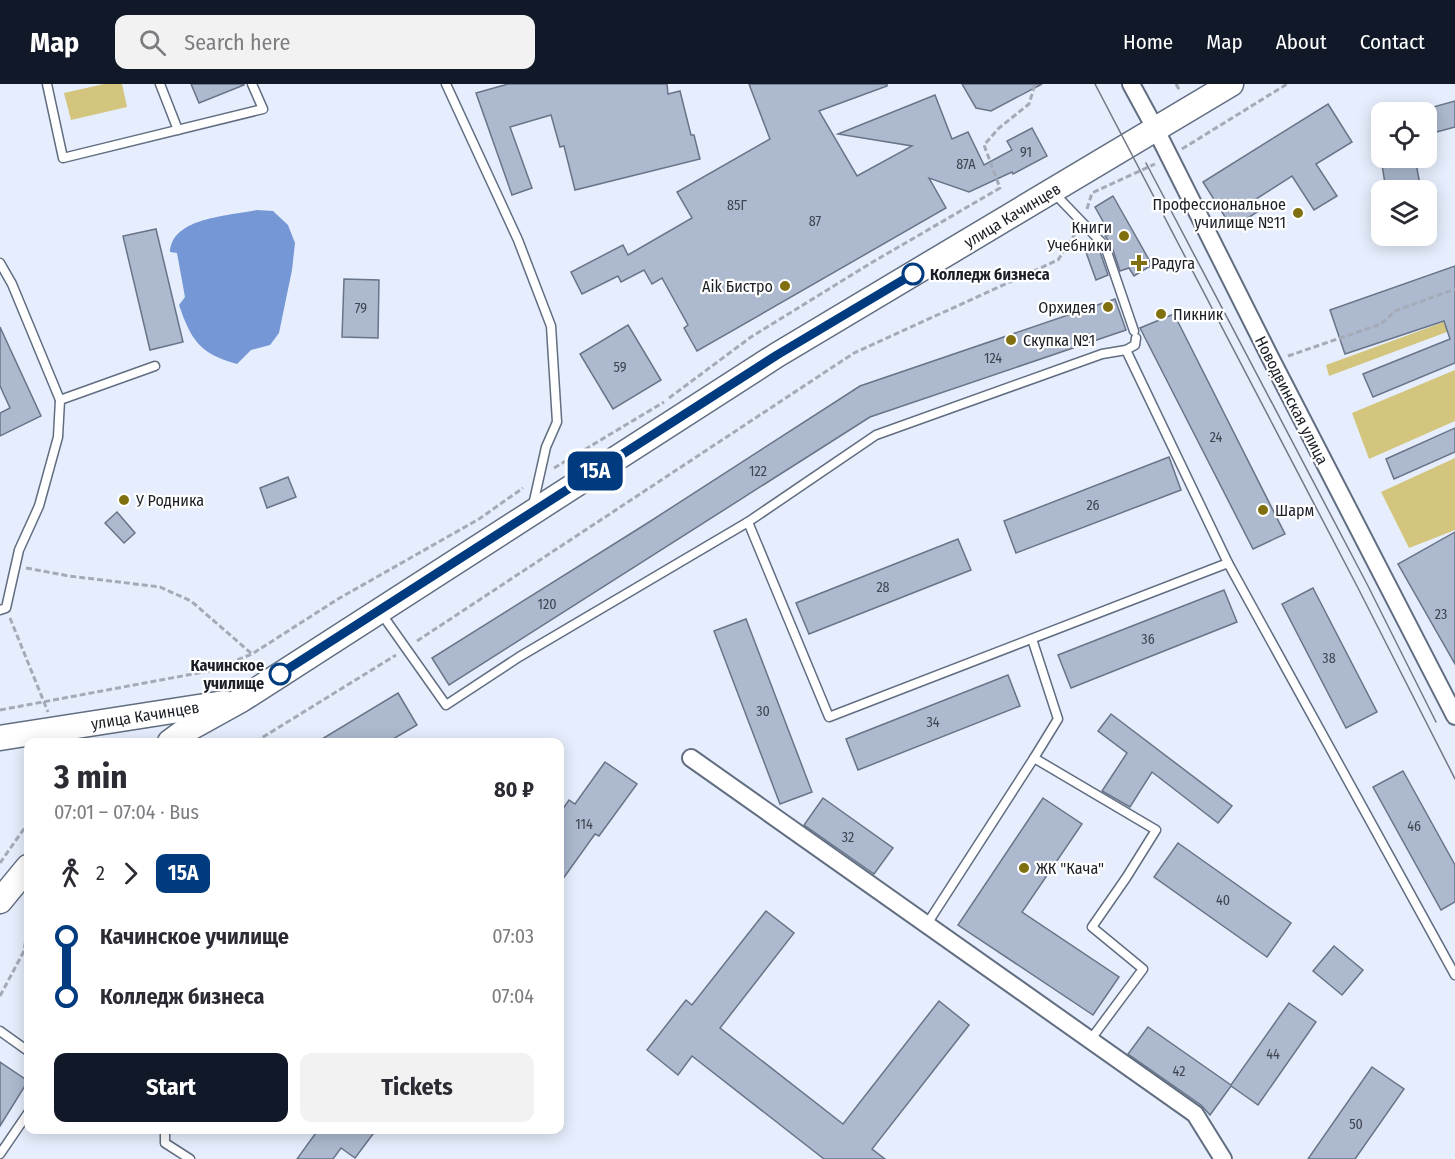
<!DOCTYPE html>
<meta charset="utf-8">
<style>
:root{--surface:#fff;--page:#f2f2f3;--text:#2b2b33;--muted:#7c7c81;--accent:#111827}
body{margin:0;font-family:"Fira Sans Condensed",sans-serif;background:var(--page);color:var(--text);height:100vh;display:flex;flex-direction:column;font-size:22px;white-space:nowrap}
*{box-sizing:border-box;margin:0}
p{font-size:20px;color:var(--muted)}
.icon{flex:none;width:33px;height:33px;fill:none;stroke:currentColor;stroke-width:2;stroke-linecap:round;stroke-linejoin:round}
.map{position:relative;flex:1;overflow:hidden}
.side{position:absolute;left:24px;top:654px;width:540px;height:396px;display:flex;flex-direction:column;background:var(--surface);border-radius:12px;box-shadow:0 3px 15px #0003}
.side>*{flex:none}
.badge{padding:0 12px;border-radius:9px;font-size:21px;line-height:39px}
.tools{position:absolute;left:1371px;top:18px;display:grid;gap:12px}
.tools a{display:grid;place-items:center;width:66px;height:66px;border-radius:12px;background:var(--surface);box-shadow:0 3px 15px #0003;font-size:30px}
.map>.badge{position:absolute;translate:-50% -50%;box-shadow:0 0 0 3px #fff}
.legs{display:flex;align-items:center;gap:9px;height:66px;padding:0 30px;font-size:20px}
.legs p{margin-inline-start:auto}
.summary{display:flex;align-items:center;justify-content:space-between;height:102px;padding:0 30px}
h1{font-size:33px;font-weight:700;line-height:45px}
.cta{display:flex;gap:12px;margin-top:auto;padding:12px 30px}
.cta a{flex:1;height:69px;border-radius:12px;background:var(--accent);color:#fff;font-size:24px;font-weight:700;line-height:69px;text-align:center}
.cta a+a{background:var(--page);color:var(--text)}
ul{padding:0 30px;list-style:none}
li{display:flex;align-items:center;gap:21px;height:60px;font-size:22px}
li i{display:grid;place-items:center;width:9px;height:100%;margin:0 8px;background:currentColor}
li i::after{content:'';width:15px;height:15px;margin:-8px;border:4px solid;border-radius:50%;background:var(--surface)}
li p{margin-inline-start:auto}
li:first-child i{background:linear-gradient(#0000 50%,currentColor 0)}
li:last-child i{background:linear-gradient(currentColor 50%,#0000 0)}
header{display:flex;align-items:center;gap:36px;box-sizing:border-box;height:84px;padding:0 30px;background:var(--accent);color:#fff}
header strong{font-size:28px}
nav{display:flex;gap:33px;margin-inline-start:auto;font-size:21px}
.search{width:420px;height:54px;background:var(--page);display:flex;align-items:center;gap:15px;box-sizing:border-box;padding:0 21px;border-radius:12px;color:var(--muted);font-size:22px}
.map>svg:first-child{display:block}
.green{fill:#d3c57d}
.water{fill:#7597d5}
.building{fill:#acb9cf;stroke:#687488;stroke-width:1.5}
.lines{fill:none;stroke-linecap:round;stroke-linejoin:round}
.service-casing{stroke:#616d81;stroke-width:11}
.minor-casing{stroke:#616d81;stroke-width:20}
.secondary-casing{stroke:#616d81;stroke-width:27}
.path{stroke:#a4aab7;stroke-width:3;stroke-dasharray:6 3;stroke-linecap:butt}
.service{stroke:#fff;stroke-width:8}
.minor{stroke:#fff;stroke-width:16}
.secondary{stroke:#fff;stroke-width:24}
.tram{stroke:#727883;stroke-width:1.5}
.line-1-casing{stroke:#fff;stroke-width:14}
.line-1{stroke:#003b80;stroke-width:9}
.poi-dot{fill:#80700f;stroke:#fff;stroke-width:2}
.stop-1-dot{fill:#fff;stroke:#003b80;stroke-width:3}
.labels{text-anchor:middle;stroke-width:4.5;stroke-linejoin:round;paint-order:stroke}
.number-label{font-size:14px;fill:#3e4550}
.poi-label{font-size:16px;fill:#1a1e26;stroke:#fff;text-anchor:start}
.street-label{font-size:16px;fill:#1a1e26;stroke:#fff}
.stop-label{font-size:16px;font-weight:bold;fill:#1a1e26;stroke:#fff;text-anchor:start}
</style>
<header>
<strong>Map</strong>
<div class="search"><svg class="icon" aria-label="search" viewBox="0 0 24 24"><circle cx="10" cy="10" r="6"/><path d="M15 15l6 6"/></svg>Search here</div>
<nav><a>Home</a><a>Map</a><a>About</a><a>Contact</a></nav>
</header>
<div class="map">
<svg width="1455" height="1075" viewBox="0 0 1455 1075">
<rect width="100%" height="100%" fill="#e6eefd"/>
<g class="green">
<path d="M104 0H122L127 23 71 36 64 9Z"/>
<path d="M1455 234V245L1329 292 1326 281Z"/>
<path d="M1455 286V337L1369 375 1352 329Z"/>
<path d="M1455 374V446L1409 464 1381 408Z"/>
</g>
<path class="water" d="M257 126 273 127 288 141 295 159 292 186 279 249 270 261 251 266 237 280C200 270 191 256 179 221L185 213 177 169 170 168C172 133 229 132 257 126Z"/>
<g class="building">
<path d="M191 0H244V1L199 19Z"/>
<path d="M508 0H667L668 10 680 7 691 51H694L700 75 575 106 564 62 560 63 551 31 510 43 532 104 512 111 476 9Z"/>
<path d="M749 0H887V2L819 27 857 92 912 62 838 50 935 11 952 55 968 48 984 81 1012 66 1007 57 1032 44 1047 72 1013 90 1012 88 969 108 929 94 946 124 697 267 684 244 688 241 662 194 652 200 644 186 621 198 618 192 582 210 571 188 623 161 628 171 692 134 677 108 770 55Z"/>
<path d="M962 0H1042L991 27 976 24Z"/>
<path d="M1455 17V43L1429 50 1426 42V25Z"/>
<path d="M1328 20 1352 58 1316 80 1337 112 1314 126 1292 92 1256 115 1262 125 1232 144 1203 98Z"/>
<path d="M1381 74H1415L1421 106H1386Z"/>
<path d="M1113 112 1152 181 1134 192 1129 184 1120 187 1111 160 1105 152 1110 150 1095 123Z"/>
<path d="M156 145 183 258 150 266 123 152Z"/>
<path d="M1091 157 1099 165 1108 191 1096 196 1083 160Z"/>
<path d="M1455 182V279L1373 313 1363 290 1450 255 1444 237 1345 270 1330 226Z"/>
<path d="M344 195 379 196 378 254 342 253Z"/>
<path d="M1115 215 1126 246 870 333 449 601 432 574 646 440 860 302Z"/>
<path d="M1174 230 1285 450 1253 465 1140 244Z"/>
<path d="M628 241 661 296 613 325 580 270Z"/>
<path d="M0 243 41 332 0 352V329L10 324 0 302Z"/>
<path d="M1455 344V368L1394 395 1386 375Z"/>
<path d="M1169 373 1181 406 1016 469 1004 437Z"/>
<path d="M288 393 296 413 267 424 260 404Z"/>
<path d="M117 428 135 449 124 459 105 439Z"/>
<path d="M1455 448V580L1398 480Z"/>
<path d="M958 455 971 486 809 550 796 519Z"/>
<path d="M1313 504 1377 628 1346 644 1282 520Z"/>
<path d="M1224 506 1237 538 1071 604 1058 571Z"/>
<path d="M746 535 812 708 780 720 714 547Z"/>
<path d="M1008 591 1020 622 858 686 846 655Z"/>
<path d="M398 609 417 641 388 658H317Z"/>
<path d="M1111 630 1232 722 1218 739 1152 688 1130 723 1102 707 1127 669 1098 647Z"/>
<path d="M605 678 637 700 599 752 595 750 560 799V729L569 716 575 720Z"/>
<path d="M1403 687 1455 781V818L1441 826 1373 703Z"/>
<path d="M823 714 893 764 874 790 804 741Z"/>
<path d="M1043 714 1082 740 1022 828 1119 893 1093 931 958 841Z"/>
<path d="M1178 759 1291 839 1267 873 1154 793Z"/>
<path d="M766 827 794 849 720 944 843 1040 939 917 969 941 872 1065 885 1075H824L692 972 678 991 647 966 686 916 692 921Z"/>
<path d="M1334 862 1363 886 1342 911 1313 887Z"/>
<path d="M1289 919 1316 938 1258 1021 1231 1002 1210 1031 1201 1021 1128 970 1148 943 1231 1001Z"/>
<path d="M0 978 28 997 0 1042Z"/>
<path d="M1372 983 1404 1005 1355 1075H1308Z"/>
<path d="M318 1046H376L355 1074 341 1064 333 1075H297Z"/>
</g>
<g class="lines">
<g class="service-casing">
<g id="service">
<path d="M47 0 63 74 263 25 252 0"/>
<path d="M160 0 178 46"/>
<path d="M446 0 518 156 551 242 557 338 546 363 533 421"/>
<path d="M1053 108 1105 162 1134 247"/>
<path d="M0 179 12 200 60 316"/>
<path d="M748 438 829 633 1228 479 1126 266"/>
<path d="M1228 479 1455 891"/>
<path d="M0 526 6 524 19 466 39 422 58 353 60 316 155 282"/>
<path d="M381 529 446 621 519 573 748 438 876 351 1102 270 1126 266 1135 261 1136 254"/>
<path d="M1032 555 1058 635 1034 674"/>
<path d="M927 840 1034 674 1156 746 1126 794 1092 843 1143 885 1091 955"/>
<path d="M0 947 28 967"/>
<path d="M165 1046V1059L190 1075"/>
<path d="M0 1070 28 1029"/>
</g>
</g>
<g class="minor-casing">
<g id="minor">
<path d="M1131 0 1156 46 1272 277 1455 632"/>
<path d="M691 674 1195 1030 1223 1075"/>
</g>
</g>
<g class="secondary-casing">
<g id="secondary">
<path d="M0 654 224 619"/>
<path d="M170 658 185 647 241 616 777 271 1231 0"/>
<path d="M0 817 28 783"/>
</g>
</g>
<g class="path">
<path d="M1176 0 1180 7"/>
<path d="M1182 65 1287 0"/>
<path d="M1087 125 1092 109 1155 80"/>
<path d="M1288 272 1381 240 1395 227 1455 205"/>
<path d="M669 314 751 253 871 179 1000 104 984 61 999 44 1029 20 1035 0"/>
<path d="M554 384 664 318"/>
<path d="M26 484 69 492 160 503 191 517 252 570"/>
<path d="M10 534 48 628"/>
<path d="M417 557 854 269 1058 176 1075 150"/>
<path d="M0 626 209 587 252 570 338 515 479 435 523 404"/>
<path d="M255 658 396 571"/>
<path d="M0 779 28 739"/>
<path d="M0 912 24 867 28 842"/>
</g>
<use href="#service" class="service"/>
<use href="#minor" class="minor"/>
<use href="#secondary" class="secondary"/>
<g class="tram">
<path d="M1095 0 1358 504 1455 695"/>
<path d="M1146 79 1367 500 1436 638"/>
</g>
</g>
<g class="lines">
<g class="line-1-casing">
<path id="line-1" d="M280 590 777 271 913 190"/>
</g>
<use href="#line-1" class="line-1"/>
</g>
<g class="poi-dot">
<circle cx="1298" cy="129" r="6"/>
<circle cx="1124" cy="152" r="6"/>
<path d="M1136 170h6v6h6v6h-6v6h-6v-6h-6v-6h6z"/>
<circle cx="785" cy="202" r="6"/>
<circle cx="1108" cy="223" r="6"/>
<circle cx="1161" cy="230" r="6"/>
<circle cx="1011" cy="256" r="6"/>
<circle cx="124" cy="416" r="6"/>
<circle cx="1263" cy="426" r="6"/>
<circle cx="1024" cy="784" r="6"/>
</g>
<g class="stop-1-dot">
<circle cx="913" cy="190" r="10"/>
<circle cx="280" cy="590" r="10"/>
</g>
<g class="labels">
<g class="number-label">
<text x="1026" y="73">91</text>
<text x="966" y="85">87А</text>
<text x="737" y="126">85Г</text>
<text x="815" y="142">87</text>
<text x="361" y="229">79</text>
<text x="993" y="279">124</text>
<text x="620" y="288">59</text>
<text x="1216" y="358">24</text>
<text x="758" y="392">122</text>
<text x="1093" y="426">26</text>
<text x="883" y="508">28</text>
<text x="547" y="525">120</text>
<text x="1441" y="535">23</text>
<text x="1148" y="560">36</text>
<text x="1329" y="579">38</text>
<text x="763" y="632">30</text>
<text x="933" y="643">34</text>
<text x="584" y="745">114</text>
<text x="1414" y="747">46</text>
<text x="848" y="758">32</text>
<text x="1223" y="821">40</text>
<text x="1273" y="975">44</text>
<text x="1179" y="992">42</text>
<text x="1356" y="1045">50</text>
</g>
<g class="poi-label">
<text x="1286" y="126" text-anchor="end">Профессиональное<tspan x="1286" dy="18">училище №11</tspan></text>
<text x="1112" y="149" text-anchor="end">Книги<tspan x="1112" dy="18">Учебники</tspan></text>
<text x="1151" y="185">Радуга</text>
<text x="773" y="208" text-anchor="end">Aik Бистро</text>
<text x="1096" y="229" text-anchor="end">Орхидея</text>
<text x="1173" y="236">Пикник</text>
<text x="1023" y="262">Скупка №1</text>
<text x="136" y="422">У Родника</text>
<text x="1275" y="432">Шарм</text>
<text x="1036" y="790">ЖК "Кача"</text>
</g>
<g class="street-label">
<text transform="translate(1012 131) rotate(-31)" y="6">улица Качинцев</text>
<text transform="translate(1292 316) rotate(63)" y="6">Новодвинская улица</text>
<text transform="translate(145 631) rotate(-9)" y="6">улица Качинцев</text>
</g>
<g class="stop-label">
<text x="930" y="196">Колледж бизнеса</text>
<text x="264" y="587" text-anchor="end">Качинское<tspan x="264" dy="18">училище</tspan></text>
</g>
</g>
</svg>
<div class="tools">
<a><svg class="icon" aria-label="locate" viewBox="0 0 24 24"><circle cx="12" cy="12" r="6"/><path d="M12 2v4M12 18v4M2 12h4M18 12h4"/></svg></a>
<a><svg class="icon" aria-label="layers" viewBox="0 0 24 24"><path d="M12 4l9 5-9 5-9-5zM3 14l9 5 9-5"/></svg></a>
</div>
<b class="badge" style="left:595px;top:387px;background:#003b80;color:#fff">15А</b>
<section class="side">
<div class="summary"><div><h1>3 min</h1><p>07:01 – 07:04 · Bus</p></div><b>80 ₽</b></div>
<div class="legs"><svg class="icon" aria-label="walk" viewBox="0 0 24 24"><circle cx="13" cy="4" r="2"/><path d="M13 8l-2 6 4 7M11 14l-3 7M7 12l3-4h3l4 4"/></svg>2<svg class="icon" aria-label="forward" viewBox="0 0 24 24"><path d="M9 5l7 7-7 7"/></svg><b class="badge" style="background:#003b80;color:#fff">15А</b></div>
<ul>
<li><i style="color:#003b80"></i><b>Качинское училище</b><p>07:03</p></li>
<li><i style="color:#003b80"></i><b>Колледж бизнеса</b><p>07:04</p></li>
</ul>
<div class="cta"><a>Start</a><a>Tickets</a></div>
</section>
</div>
